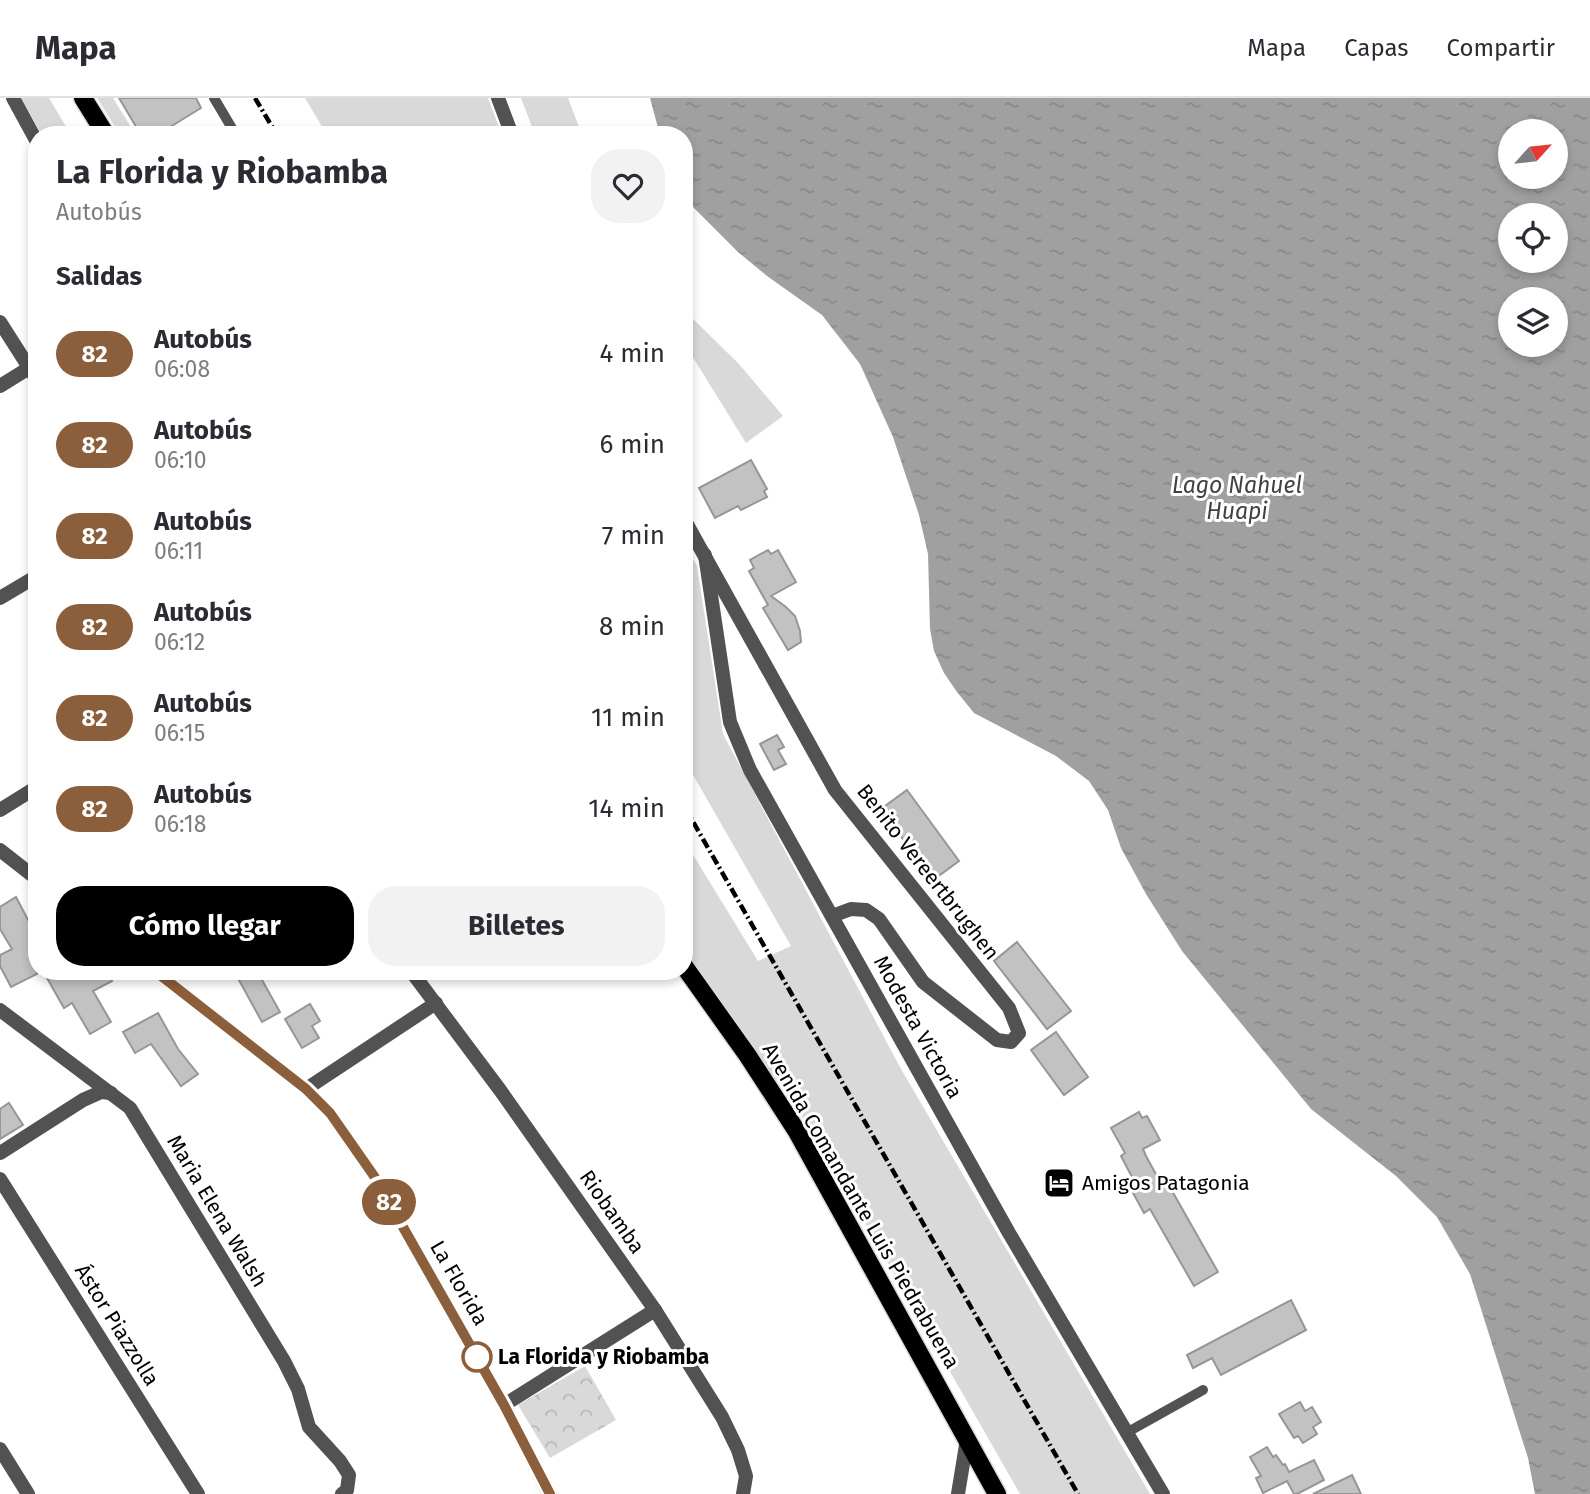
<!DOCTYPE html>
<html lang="es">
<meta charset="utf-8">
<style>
:root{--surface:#fff;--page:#f2f2f3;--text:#2b2b33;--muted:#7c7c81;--line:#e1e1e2;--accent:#000}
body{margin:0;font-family:"Fira Sans",sans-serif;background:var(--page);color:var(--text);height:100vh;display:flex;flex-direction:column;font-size:26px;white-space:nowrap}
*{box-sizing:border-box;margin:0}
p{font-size:23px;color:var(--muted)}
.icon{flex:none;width:38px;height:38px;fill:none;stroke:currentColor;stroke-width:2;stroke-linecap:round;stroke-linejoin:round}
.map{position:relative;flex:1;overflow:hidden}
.panel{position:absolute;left:28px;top:28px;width:665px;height:854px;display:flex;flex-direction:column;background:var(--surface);border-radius:28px;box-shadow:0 4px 10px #0003}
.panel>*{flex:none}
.badge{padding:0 14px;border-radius:23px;font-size:24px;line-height:46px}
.needle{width:46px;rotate:63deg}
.fabs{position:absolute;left:1498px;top:21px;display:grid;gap:14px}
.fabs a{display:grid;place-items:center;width:70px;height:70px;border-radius:50%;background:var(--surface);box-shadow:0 4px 10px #0003;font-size:35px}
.map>.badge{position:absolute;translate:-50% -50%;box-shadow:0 0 0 4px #fff}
h2{padding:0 28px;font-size:26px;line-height:63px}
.round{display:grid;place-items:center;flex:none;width:74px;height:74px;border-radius:28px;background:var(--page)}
.head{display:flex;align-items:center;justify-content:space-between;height:119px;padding:0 28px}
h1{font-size:33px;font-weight:700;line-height:52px}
.primary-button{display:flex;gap:14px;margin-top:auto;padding:14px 28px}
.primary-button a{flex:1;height:80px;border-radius:28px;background:var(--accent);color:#fff;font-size:28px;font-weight:700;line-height:80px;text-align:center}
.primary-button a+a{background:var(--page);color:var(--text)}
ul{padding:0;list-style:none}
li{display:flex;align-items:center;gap:21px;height:91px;padding:0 28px}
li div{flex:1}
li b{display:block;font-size:26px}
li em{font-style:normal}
li .badge{min-width:77px;font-weight:700;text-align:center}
header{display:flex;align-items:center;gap:42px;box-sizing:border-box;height:98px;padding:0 35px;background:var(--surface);border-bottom:2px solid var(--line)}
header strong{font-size:33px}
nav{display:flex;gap:38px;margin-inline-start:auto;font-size:24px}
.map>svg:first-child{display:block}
.grass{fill:#d9d9d9}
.forest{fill:url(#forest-crowns)}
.water{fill:url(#water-ripples);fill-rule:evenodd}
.building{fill:#c2c2c2;stroke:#969696;stroke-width:2}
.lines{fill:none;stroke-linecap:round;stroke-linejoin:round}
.primary-casing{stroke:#dbdbdb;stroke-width:21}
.service{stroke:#525252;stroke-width:10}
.minor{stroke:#525252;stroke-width:14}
.primary{stroke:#000;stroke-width:18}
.rail{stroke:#000;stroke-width:4.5;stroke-dasharray:10 3.5 2 3.5;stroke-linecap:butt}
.line-casing{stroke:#fff;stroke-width:16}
.line{stroke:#8b5e3c;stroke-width:10}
.stop-dot{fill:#fff;stroke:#8b5e3c;stroke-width:3.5}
.labels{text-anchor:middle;stroke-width:6;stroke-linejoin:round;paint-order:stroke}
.street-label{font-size:21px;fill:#000;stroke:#fff}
.poi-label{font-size:21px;fill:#000;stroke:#fff;text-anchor:start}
.stop-label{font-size:21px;font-weight:bold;fill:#000;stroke:#fff;text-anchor:start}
.water-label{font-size:23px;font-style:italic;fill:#414141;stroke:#fff}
</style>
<header>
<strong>Mapa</strong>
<nav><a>Mapa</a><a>Capas</a><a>Compartir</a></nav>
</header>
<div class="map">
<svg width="1590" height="1396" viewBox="0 0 1590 1396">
<defs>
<pattern id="forest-crowns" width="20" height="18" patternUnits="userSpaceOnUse" patternTransform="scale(1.75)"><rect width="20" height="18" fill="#d9d9d9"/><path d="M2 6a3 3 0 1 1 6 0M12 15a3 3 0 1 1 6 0" fill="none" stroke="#b8b8b8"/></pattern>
<pattern id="water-ripples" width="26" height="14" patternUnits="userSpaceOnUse" patternTransform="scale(1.75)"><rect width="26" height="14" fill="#a0a0a0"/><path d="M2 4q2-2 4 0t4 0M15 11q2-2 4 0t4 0" fill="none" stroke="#888"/></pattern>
</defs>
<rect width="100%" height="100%" fill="#fff"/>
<g class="grass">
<path d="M21 0H49L71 37H42Z"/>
<path d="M97 0H113L136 37H120Z"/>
<path d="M305 0H488L502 37H327Z"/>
<path d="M521 0H568L582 37H535Z"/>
<path d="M684 212 739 266 783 318 746 345 684 245Z"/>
<path d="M684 445 697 468 723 636 901 971 1150 1396H1020L813 1034 684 853V742L758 863 791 848 684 661Z"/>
</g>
<path class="forest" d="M585 1268 616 1322 550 1360 518 1307Z"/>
<path class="water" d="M650 0H1590V1396H1535L1528 1360 1470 1176 1437 1119 1396 1078 1311 1011 1182 853 1146 796 1121 750 1108 712 1089 683 1056 658 974 615 957 594 944 575 934 553 930 531 928 456 919 417 893 339 860 266 822 217 767 178 738 154 686 102 684 37H660ZM1510 33H1556V79H1510ZM1510 117H1556V163H1510ZM1510 201H1556V247H1510Z"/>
<g class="building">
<path d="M119 0H196L201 10 157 37H141Z"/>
<path d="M751 362 767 391 764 393 767 399 741 412 738 408 715 420 699 390Z"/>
<path d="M768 452 771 456 778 452 796 484 771 498 786 509 795 518 800 533 801 544 788 552 763 510 768 507 749 473 754 470 750 462Z"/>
<path d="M777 637 784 649 778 652 786 666 774 672 760 646Z"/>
<path d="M907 692 959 763 933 782 881 711Z"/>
<path d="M16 799 37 839V876L11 889 0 868V857L12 851 0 831V809Z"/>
<path d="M1017 844 1071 913 1047 931 994 863Z"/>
<path d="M43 873H106L112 883 93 893 111 924 90 936 72 905 64 910Z"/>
<path d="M234 873H257L280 914 262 924Z"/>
<path d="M310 906 320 923 312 928 319 940 302 950 285 921Z"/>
<path d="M158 915 178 951 198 976 181 988 151 946 135 955 123 934Z"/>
<path d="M1056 934 1088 979 1064 997 1031 952Z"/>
<path d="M9 1005 23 1027 0 1041V1011Z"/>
<path d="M1139 1014 1142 1020 1147 1018 1160 1042 1143 1051 1146 1058 1158 1080 1163 1077 1218 1174 1194 1188 1150 1111 1144 1115 1127 1084 1133 1081 1121 1058 1125 1055 1111 1030Z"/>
<path d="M1291 1202 1306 1232 1221 1277 1212 1260 1193 1270 1187 1257Z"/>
<path d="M1300 1304 1305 1313 1312 1309 1321 1324 1313 1329 1317 1336 1303 1345 1298 1338 1294 1340 1279 1316Z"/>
<path d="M1267 1349 1273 1359 1276 1357 1283 1367 1285 1366 1289 1374 1314 1362 1324 1382 1297 1396H1294L1287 1383 1263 1395 1256 1380 1261 1378 1250 1359Z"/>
<path d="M1352 1377 1361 1396H1313Z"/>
</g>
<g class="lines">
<g class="primary-casing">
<g id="primary">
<path d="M83 0 106 37"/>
<path d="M684 868 748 958 796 1032 997 1396"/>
</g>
</g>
<g class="service">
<path d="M214 0 236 37"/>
<path d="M1126 1335 1203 1292"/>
</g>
<g class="minor">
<path d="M13 0 37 44"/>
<path d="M498 0 512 37"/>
<path d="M0 224 37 282"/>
<path d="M0 288 29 270"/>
<path d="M684 421 835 692 1009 910 1019 935 1011 944 997 942 923 884 879 821 866 812 851 811 832 818"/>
<path d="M705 457 730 624 750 672 1009 1135 1163 1396"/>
<path d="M0 500 37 478"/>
<path d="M0 712 37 689"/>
<path d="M0 752 37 781"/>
<path d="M155 873 306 991 330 1015 374 1078 504 1307 549 1396"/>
<path d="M411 873 500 992 655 1212 722 1319 738 1352 746 1378 743 1396"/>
<path d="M0 912 130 1010 284 1263 298 1291 309 1329 340 1363 349 1377 347 1392 342 1396"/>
<path d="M306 991 436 905"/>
<path d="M0 1055 83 1002 101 994 111 995"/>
<path d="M0 1081 198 1396"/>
<path d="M504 1307 655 1212"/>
<path d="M0 1351 28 1396"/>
<path d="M958 1396 967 1341"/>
</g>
<use href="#primary" class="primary"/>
<g class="rail">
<path d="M255 0 277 37"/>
<path d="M684 708 1078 1396"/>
</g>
</g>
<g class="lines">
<g class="line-casing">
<path id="line" d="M155 873 306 991 330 1015 374 1078 504 1307 550 1396"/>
</g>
<use href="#line" class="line"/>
</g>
<defs>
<g id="hotel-square" transform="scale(1.575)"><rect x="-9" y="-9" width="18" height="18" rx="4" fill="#000" stroke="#fff"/><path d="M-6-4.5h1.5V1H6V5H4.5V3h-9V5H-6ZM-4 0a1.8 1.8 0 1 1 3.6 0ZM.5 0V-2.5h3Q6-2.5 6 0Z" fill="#fff"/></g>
</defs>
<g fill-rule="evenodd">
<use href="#hotel-square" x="1059" y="1085"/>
</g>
<circle class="stop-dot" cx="477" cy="1259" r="14"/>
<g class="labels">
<g class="street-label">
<text transform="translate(928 774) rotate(52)" y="7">Benito Vereertbrughen</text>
<text transform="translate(918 929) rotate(61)" y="7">Modesta Victoria</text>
<text transform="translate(861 1108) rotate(60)" y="7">Avenida Comandante Luis Piedrabuena</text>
<text transform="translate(217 1113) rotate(59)" y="7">Maria Elena Walsh</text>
<text transform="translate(612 1114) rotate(55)" y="7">Riobamba</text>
<text transform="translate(459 1185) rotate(60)" y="7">La Florida</text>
<text transform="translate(117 1227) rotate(58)" y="7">Ástor Piazzolla</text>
</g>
<g class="poi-label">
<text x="1082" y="1092">Amigos Patagonia</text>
</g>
<g class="stop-label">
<text x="498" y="1266">La Florida y Riobamba</text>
</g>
<g class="water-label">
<text x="1237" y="395">Lago Nahuel<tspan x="1237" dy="26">Huapi</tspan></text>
</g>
</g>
</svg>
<div class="fabs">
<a><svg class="needle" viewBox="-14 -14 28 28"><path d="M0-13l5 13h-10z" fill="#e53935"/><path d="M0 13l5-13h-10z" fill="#7c7c81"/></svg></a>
<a><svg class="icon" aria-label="locate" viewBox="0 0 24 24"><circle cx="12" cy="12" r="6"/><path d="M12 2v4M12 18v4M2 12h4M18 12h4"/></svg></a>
<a><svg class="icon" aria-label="layers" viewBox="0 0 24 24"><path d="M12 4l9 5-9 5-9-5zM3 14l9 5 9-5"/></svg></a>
</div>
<b class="badge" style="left:389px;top:1104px;background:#8b5e3c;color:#fff">82</b>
<section class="panel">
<div class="head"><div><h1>La Florida y Riobamba</h1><p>Autobús</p></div><a class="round"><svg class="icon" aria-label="heart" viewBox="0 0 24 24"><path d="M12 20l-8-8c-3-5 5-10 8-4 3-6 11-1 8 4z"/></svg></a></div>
<h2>Salidas</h2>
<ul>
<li><span class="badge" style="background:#8b5e3c;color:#fff">82</span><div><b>Autobús</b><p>06:08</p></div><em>4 min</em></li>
<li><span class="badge" style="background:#8b5e3c;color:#fff">82</span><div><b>Autobús</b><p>06:10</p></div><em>6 min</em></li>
<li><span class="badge" style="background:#8b5e3c;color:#fff">82</span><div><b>Autobús</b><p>06:11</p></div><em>7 min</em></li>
<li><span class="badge" style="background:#8b5e3c;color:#fff">82</span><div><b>Autobús</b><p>06:12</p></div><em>8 min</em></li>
<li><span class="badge" style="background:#8b5e3c;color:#fff">82</span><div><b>Autobús</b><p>06:15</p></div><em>11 min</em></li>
<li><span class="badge" style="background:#8b5e3c;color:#fff">82</span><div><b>Autobús</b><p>06:18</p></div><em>14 min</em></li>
</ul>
<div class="primary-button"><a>Cómo llegar</a><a>Billetes</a></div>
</section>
</div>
